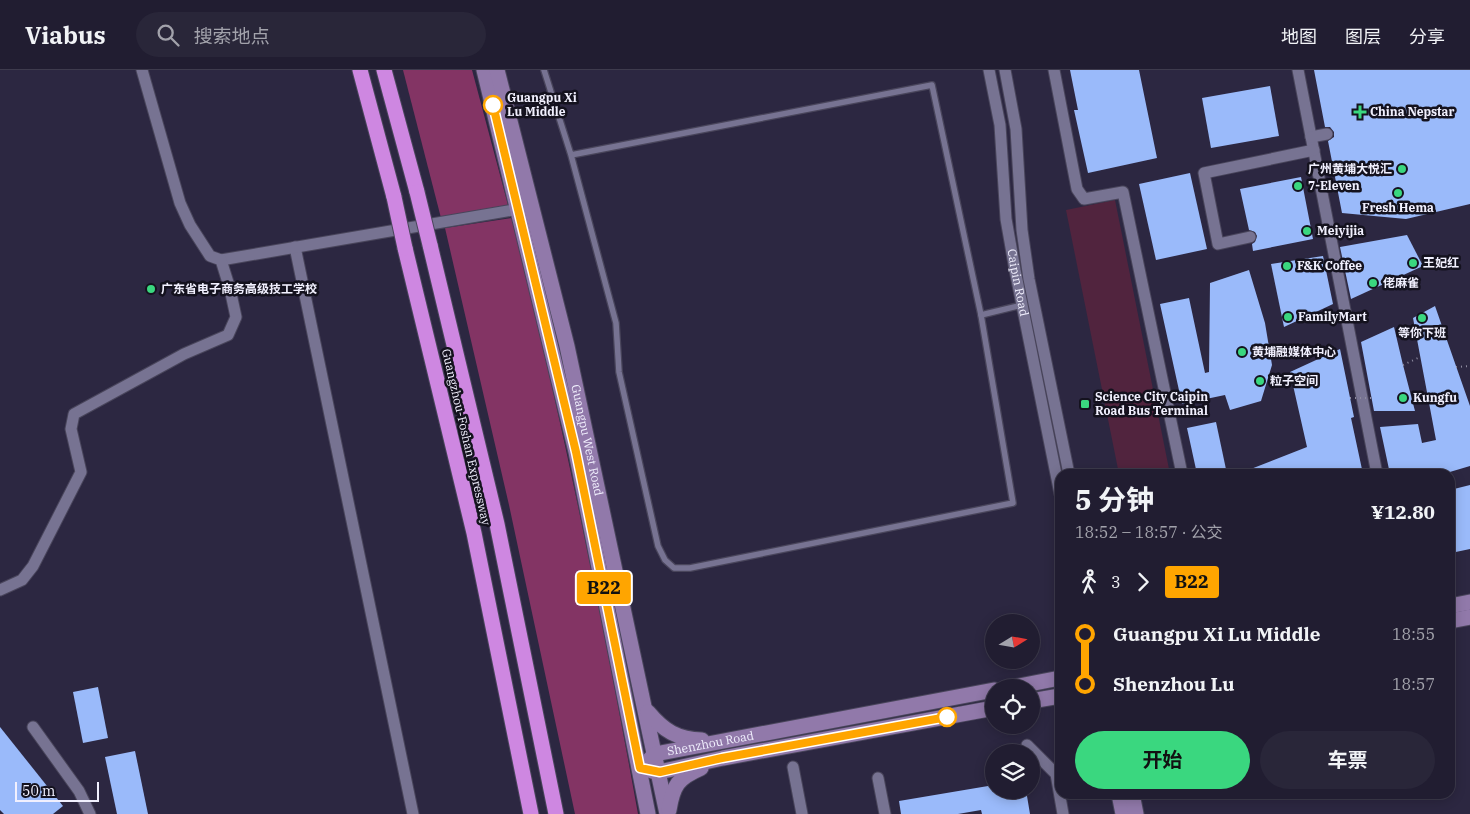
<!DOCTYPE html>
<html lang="zh">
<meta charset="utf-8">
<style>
:root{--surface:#211d31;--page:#292639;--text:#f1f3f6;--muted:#a2a2ab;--line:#3e3b4d;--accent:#3ad77f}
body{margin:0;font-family:"IBM Plex Serif","Noto Sans SC",serif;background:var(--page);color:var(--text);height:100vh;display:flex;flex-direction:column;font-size:19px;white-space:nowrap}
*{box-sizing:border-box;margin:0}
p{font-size:16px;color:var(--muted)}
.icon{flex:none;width:28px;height:28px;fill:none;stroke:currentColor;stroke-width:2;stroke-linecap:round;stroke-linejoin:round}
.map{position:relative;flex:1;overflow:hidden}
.panel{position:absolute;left:1055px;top:399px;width:400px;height:330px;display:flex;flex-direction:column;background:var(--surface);border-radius:15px;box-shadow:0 2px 12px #0003,0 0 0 1px var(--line)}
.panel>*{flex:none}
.badge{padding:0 10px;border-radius:4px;font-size:18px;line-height:32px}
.needle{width:32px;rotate:79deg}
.tools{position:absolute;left:985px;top:544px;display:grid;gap:10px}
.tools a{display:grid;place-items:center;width:55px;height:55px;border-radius:50%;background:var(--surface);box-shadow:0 2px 12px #0003,0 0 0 1px var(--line);font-size:25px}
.scale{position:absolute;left:15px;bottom:12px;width:84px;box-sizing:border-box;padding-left:5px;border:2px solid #f1f0fe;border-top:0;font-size:14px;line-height:18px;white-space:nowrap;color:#f1f0fe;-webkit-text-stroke:4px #14121e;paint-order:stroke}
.map>.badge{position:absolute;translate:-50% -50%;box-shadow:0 0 0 2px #fff}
.legs{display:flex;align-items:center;gap:8px;height:55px;padding:0 20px;font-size:16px}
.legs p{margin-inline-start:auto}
.headline{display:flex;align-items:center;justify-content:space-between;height:85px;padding:0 20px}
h1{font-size:28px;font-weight:700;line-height:38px}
.action{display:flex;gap:10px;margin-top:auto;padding:10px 20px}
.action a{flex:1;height:58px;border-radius:30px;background:var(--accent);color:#111;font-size:20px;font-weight:700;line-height:58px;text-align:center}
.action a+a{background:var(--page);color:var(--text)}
ul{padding:0 20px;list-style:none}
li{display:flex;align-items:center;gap:18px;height:50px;font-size:19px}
li i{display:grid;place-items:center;width:8px;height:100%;margin:0 6px;background:currentColor}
li i::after{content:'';width:12px;height:12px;margin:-6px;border:4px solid;border-radius:50%;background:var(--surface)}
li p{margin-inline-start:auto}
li:first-child i{background:linear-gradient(#0000 50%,currentColor 0)}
li:last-child i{background:linear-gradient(currentColor 50%,#0000 0)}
header{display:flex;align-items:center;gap:30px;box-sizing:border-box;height:70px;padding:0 25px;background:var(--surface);border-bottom:1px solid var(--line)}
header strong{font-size:24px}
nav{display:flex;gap:28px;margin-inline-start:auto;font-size:18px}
.search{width:350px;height:45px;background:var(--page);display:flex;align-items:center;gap:12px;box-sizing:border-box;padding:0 18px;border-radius:28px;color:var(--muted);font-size:19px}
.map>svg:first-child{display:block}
.green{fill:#51243e}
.forest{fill:#833464}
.building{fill:#9abafa}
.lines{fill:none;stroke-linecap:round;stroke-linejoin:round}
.lane-casing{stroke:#49455b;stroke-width:8}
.street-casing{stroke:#49455b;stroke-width:13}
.secondary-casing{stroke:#49455b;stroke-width:17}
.highway-casing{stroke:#49455b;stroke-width:17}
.path{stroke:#8e8b9f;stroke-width:2;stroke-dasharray:1 4;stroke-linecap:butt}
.lane{stroke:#777392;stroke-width:5.5}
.street{stroke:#777392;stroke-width:11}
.secondary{stroke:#9179aa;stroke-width:15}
.highway{stroke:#ce87e1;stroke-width:15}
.highway-bridge-casing{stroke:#49455b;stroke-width:17;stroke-linecap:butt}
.path-bridge{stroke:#8e8b9f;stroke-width:2;stroke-dasharray:1 4;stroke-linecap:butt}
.highway-bridge{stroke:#ce87e1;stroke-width:15}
.line-1-casing{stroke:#fff;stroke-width:11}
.line-1{stroke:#ffa500;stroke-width:8}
.stop-1-dot{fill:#fff;stroke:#ffa500;stroke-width:2.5}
.poi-dot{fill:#3ad77f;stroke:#14121e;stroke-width:2}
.labels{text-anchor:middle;stroke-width:5;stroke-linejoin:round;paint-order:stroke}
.stop-label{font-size:12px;font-weight:bold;fill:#f1f0fe;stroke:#14121e;text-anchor:start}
.poi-label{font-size:12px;font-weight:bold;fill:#f1f0fe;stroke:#14121e;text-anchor:start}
.street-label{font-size:12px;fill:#f1f0fe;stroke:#14121e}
</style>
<header>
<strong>Viabus</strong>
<div class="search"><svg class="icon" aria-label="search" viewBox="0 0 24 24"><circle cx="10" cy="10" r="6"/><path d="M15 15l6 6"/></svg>搜索地点</div>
<nav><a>地图</a><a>图层</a><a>分享</a></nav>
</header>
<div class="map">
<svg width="1470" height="744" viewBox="0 0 1470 744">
<rect width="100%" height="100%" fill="#2c2741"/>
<path class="green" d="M1115 130 1170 404H1119L1066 140Z"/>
<g class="forest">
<path d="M403 0H472L508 135 441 148Z"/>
<path d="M512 148C561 345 602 544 638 744H575L509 435 445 158Z"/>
</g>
<g class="building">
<path d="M1070 0H1139L1157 88 1088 103 1074 40H1078Z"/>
<path d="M1314 0H1470V134L1406 149 1342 143 1328 71 1334 67V62L1330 57H1325Z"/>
<path d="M1270 16 1279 66 1211 78 1202 28Z"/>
<path d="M1190 103 1207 179 1156 190 1139 114Z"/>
<path d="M1301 107 1313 169 1253 181 1252 174 1255 172 1257 166 1255 162 1249 160 1240 119Z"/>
<path d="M1407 165 1423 196 1351 229 1340 177Z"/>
<path d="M1323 186 1333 234 1284 257 1271 194Z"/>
<path d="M1249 200 1265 253 1272 295 1261 331 1230 340 1225 325 1182 334 1160 234 1189 228 1205 303 1209 302 1210 213Z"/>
<path d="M1435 236 1470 336V396L1443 404H1390L1380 357 1418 354 1422 373 1436 370 1413 248Z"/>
<path d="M1394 257 1403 295 1415 341H1374L1361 272Z"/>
<path d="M1340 279 1354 347 1351 348 1363 404H1238L1307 377 1290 302Z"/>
<path d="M1216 352 1227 404H1197L1187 358Z"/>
<path d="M1470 415V479L1451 483 1450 420Z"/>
<path d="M98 617 108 668 83 673 73 622Z"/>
<path d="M0 657 63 736 53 744H4L0 740Z"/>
<path d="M135 681 148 744H117L105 687Z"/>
<path d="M994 715V720H1026L1030 744H982L981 740 958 744H901L899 731Z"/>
</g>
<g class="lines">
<g class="lane-casing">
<g id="lane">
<path d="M544 0 571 85 616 253 619 302 658 476 665 490 674 498H690L1013 433 981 245 932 15 571 85"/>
<path d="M981 245 1022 235"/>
</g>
</g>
<g class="street-casing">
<g id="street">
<path id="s1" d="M989 0 1000 55 1006 149 1015 200 1060 424"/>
<path d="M1005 0 1016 59 1022 160 1029 209 1069 404"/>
<path d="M1054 0 1077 119 1084 129 1123 122 1182 404"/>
<path d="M1298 0 1377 404"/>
<path d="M1311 67 1327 64"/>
<path d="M1250 167 1218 174 1204 103 1314 80"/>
<path d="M295 177 413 744"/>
<path d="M221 190 519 139"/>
<path d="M0 520 22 510 33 496 81 402 71 359 74 344 184 284 228 265 236 247 230 219 221 190 210 186 190 155 180 133 142 0"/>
<path d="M33 657 79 721 90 744"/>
<path d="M1027 675 1056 704 1063 744"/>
<path d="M793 697 802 744"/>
<path d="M878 708 885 744"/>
</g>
</g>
<g class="secondary-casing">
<g id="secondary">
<path d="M484 0 576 382 648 744"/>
<path id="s2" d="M497 0 567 276 667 744"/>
<path d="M1450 536 1470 532"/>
<path d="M1450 551 1470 547"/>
<path d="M1009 618 1060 608"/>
<path d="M1031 631 1060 626"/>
<path d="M648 642C664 661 677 669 702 670"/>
<path id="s3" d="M649 690 655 684 994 620"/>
<path d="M652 701 659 702 723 688 994 638"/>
<path d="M1119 724 1123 744"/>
<path d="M1132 724 1136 744"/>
<path d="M669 740C673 715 678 708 701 698"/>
</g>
</g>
<g class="highway-casing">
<g id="highway">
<path d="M360 0 394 127"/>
<path d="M384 0 417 122"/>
<path d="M430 175 497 454 556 744"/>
<path d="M405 178 474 463 531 744"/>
</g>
</g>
<g class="path">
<path d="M1403 295 1420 287"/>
<path d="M1456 297 1470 296"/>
</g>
<use href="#lane" class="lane"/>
<use href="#street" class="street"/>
<use href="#secondary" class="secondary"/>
<use href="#highway" class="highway"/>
<g class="highway-bridge-casing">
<g id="highway-bridge">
<path d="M417 122 430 175"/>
<path d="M394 127 405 178"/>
</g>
</g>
<g class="path-bridge">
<path d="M1325 196 1343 193"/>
<path d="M1350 328H1371"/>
</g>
<use href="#highway-bridge" class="highway-bridge"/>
</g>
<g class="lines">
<g class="line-1-casing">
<path id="line-1" d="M493 35 576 382 640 698 660 702 722 688 947 647"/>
</g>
<use href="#line-1" class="line-1"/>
</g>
<g class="stop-1-dot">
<circle cx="493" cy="35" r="9"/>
<circle cx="947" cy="647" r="9"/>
</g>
<g class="poi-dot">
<path d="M1357.5 34.5h5v5h5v5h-5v5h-5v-5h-5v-5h5z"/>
<circle cx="1402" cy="99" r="5"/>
<circle cx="1298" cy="116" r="5"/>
<circle cx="1398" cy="123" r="5"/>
<circle cx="1307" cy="161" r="5"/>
<circle cx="1413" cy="193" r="5"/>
<circle cx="1287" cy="196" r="5"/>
<circle cx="1373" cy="213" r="5"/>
<circle cx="151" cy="219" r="5"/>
<circle cx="1288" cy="247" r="5"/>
<circle cx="1422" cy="248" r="5"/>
<circle cx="1242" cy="282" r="5"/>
<circle cx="1260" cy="311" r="5"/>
<circle cx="1403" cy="328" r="5"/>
<rect x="1080" y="329" width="10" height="10" rx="2.5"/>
</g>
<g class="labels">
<g class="stop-label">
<text x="507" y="32">Guangpu Xi<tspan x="507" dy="14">Lu Middle</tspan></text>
</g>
<g class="poi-label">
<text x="1370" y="46">China Nepstar</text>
<text x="1392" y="103" text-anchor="end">广州黄埔大悦汇</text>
<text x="1308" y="120">7-Eleven</text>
<text x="1398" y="142" text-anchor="middle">Fresh Hema</text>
<text x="1317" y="165">Meiyijia</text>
<text x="1423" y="197">王妃红</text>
<text x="1297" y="200">F&amp;K Coffee</text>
<text x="1383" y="217">佬麻雀</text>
<text x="161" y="223">广东省电子商务高级技工学校</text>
<text x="1298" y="251">FamilyMart</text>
<text x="1422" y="267" text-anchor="middle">等你下班</text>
<text x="1252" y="286">黄埔融媒体中心</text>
<text x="1270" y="315">粒子空间</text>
<text x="1095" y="331">Science City Caipin<tspan x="1095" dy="14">Road Bus Terminal</tspan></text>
<text x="1413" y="332">Kungfu</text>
</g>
<g class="street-label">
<text dy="4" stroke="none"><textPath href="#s1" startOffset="215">Caipin Road</textPath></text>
<text transform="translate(466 367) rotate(77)" y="4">Guangzhou-Foshan Expressway</text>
<text dy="4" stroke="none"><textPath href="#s2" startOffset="381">Guangpu West Road</textPath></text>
<text dy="4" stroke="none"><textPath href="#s3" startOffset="65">Shenzhou Road</textPath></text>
</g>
</g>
</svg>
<div class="tools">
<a><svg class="needle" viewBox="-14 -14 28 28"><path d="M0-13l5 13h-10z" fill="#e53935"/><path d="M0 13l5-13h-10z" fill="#a2a2ab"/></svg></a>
<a><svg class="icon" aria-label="locate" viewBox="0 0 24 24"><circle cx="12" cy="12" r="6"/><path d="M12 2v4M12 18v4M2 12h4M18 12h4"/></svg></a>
<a><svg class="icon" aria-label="layers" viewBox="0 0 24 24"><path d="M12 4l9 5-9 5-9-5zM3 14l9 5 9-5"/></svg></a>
</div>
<div class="scale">50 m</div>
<b class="badge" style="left:604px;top:518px;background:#ffa500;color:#111">B22</b>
<section class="panel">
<div class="headline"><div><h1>5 分钟</h1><p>18:52 – 18:57 · 公交</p></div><b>¥12.80</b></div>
<div class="legs"><svg class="icon" aria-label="walk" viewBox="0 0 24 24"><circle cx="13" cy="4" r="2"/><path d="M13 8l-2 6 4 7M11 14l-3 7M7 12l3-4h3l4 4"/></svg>3<svg class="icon" aria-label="forward" viewBox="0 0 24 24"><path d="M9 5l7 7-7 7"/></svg><b class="badge" style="background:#ffa500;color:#111">B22</b></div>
<ul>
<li><i style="color:#ffa500"></i><b>Guangpu Xi Lu Middle</b><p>18:55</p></li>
<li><i style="color:#ffa500"></i><b>Shenzhou Lu</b><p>18:57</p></li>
</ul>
<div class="action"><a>开始</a><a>车票</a></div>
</section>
</div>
